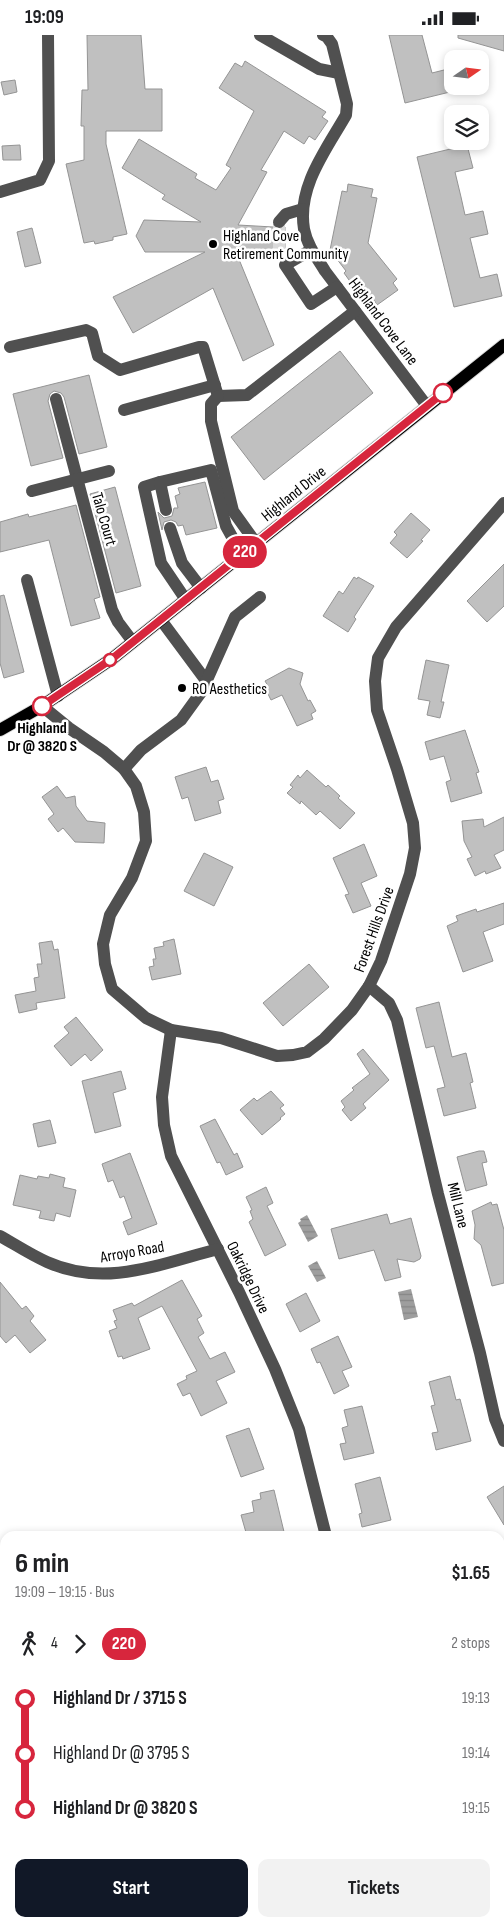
<!DOCTYPE html>
<meta charset="utf-8">
<style>
:root{--surface:#fff;--page:#f2f2f2;--text:#202124;--muted:#757577;--accent:#111827}
body{margin:0;font-family:"Sofia Sans Condensed",sans-serif;background:var(--page);color:var(--text);height:100vh;display:flex;flex-direction:column;font-size:19px;white-space:nowrap}
*{box-sizing:border-box;margin:0}
p{font-size:16px;color:var(--muted)}
.icon{flex:none;width:28px;height:28px;fill:none;stroke:currentColor;stroke-width:2;stroke-linecap:round;stroke-linejoin:round}
.map{position:relative;flex:1;overflow:hidden}
.drawer{position:absolute;left:0px;top:1496px;width:505px;height:396px;display:flex;flex-direction:column;background:var(--surface);border-radius:15px 15px 0 0;box-shadow:0 2px 8px #0003}
.drawer>*{flex:none}
.badge{padding:0 10px;border-radius:16px;font-size:18px;line-height:32px}
.needle{width:32px;rotate:76deg}
.controls{position:absolute;left:444px;top:15px;display:grid;gap:10px}
.controls a{display:grid;place-items:center;width:45px;height:45px;border-radius:10px;background:var(--surface);box-shadow:0 2px 8px #0003;font-size:25px}
.map>.badge{position:absolute;translate:-50% -50%;box-shadow:0 0 0 2px #fff}
.legs{display:flex;align-items:center;gap:8px;height:55px;padding:0 15px;font-size:16px}
.legs p{margin-inline-start:auto}
.summary{display:flex;align-items:center;justify-content:space-between;height:85px;padding:0 15px}
h1{font-size:28px;font-weight:700;line-height:38px}
.cta{display:flex;gap:10px;margin-top:auto;padding:10px 15px}
.cta a{flex:1;height:58px;border-radius:10px;background:var(--accent);color:#fff;font-size:20px;font-weight:700;line-height:58px;text-align:center}
.cta a+a{background:var(--page);color:var(--text)}
ul{padding:0 15px;list-style:none}
li{display:flex;align-items:center;gap:18px;height:55px;font-size:19px}
li i{display:grid;place-items:center;width:8px;height:100%;margin:0 6px;background:currentColor}
li i::after{content:'';width:12px;height:12px;margin:-6px;border:4px solid;border-radius:50%;background:var(--surface)}
li p{margin-inline-start:auto}
li:first-child i{background:linear-gradient(#0000 50%,currentColor 0)}
li:last-child i{background:linear-gradient(currentColor 50%,#0000 0)}
.status{display:flex;justify-content:space-between;align-items:center;height:35px;padding:0 25px;background:var(--surface);direction:ltr}
.status svg{height:14px;fill:currentColor}
.map>svg:first-child{display:block}
.water{fill:url(#water-rules)}
.building{fill:#c0c0c0;stroke:#949494}
.lines{fill:none;stroke-linecap:round;stroke-linejoin:round}
.minor-tunnel{stroke:#d9d9d9;stroke-width:12;stroke-dasharray:12 6;stroke-linecap:butt}
.major-casing{stroke:#dbdbdb;stroke-width:14}
.minor{stroke:#505050;stroke-width:12}
.major{stroke:#000;stroke-width:12}
.line-1-casing{stroke:#fff;stroke-width:11}
.line-1{stroke:#d7263d;stroke-width:8}
.poi-dot{fill:#000;stroke:#fff;stroke-width:2}
.stop-1-dot{fill:#fff;stroke:#d7263d;stroke-width:2.5}
.labels{text-anchor:middle;stroke-width:5;stroke-linejoin:round;paint-order:stroke}
.poi-label{font-size:16px;fill:#000;stroke:#fff;text-anchor:start}
.street-label{font-size:16px;fill:#000;stroke:#fff}
.stop-label{font-size:16px;font-weight:bold;fill:#000;stroke:#fff}
</style>
<div class="status"><b>19:09</b><svg viewBox="0 0 49 12"><path d="M0 12V9h3v3zM5 12V6h3v6zM10 12V3h3v9zM15 12V0h3v12zM26 1h20v11H26zM47 4h2v5h-2z"/></svg></div>
<div class="map">
<svg width="504" height="1892" viewBox="0 0 504 1892">
<defs>
<pattern id="water-rules" width="6" height="5" patternUnits="userSpaceOnUse" patternTransform="scale(1.25)"><rect width="6" height="5" fill="#9e9e9e"/><path d="M0 2.5h6" fill="none" stroke="#868686"/></pattern>
</defs>
<rect width="100%" height="100%" fill="#fff"/>
<g class="water">
<path d="M307 1180 318 1201 308 1207 298 1188 301 1186 300 1184Z"/>
<path d="M317 1226 326 1243 317 1247 308 1231Z"/>
<path d="M411 1254 418 1282 404 1285 398 1257Z"/>
</g>
<g class="building">
<path d="M87 0H141L145 54H162V96H106V109L127 199 113 202V205L95 209 94 206 84 208 66 129 84 125V91H81L82 55H88Z"/>
<path d="M389 0H422L432 38 448 34 454 56 405 68Z"/>
<path d="M458 0H504V16L458 3Z"/>
<path d="M245 26 326 77 322 82 328 86 315 105 309 101 304 109 284 96 261 135 267 137 238 190 273 192 278 195 285 192V217H236L274 310 243 326 213 253 133 298 113 262 205 217H145L136 201 144 185 201 187 162 164 165 160 122 133 139 104 197 139 195 143 216 155 231 133 226 130 254 76 219 53 235 28 242 32Z"/>
<path d="M15 45 17 57 4 60 1 47Z"/>
<path d="M20 110 21 125H3L2 111Z"/>
<path d="M467 110 473 133 455 137 461 162 465 180 483 176 488 199 470 203 480 243 497 239 502 261 454 272 417 122Z"/>
<path d="M348 149 373 154 371 162 377 163 368 208 397 244 393 248 398 255 377 270 374 265 367 270 344 238 346 236 330 215 342 156 347 157Z"/>
<path d="M32 193 41 228 25 232 17 197Z"/>
<path d="M340 316 373 358 264 445 231 402Z"/>
<path d="M89 340 107 412 79 419 64 362 61 358 54 356 50 359 48 366 63 423 31 431 13 359Z"/>
<path d="M205 447 217 493 186 500 183 490 178 491 176 487 171 485 164 487 162 495 158 477 164 483 172 481 174 473H178L175 461 180 459 178 453Z"/>
<path d="M115 452 141 551 116 558 90 459Z"/>
<path d="M76 470 100 562 94 564 100 583 71 591 49 505 0 517V487L28 479 29 482Z"/>
<path d="M411 478 430 495 421 505 423 506 407 523 390 508 397 500 394 497Z"/>
<path d="M504 529V571L487 587 467 566Z"/>
<path d="M354 542 357 544 358 542 374 551 354 582 356 584 348 597 323 581 339 556 343 559Z"/>
<path d="M4 560 24 637 4 643 0 628V561Z"/>
<path d="M426 625 449 630 441 667H444L440 683 427 680 430 666 418 664Z"/>
<path d="M289 633 303 638 300 649 308 666 310 665 316 676 311 679 313 684 297 691 282 660 271 665 265 653 268 651 265 646Z"/>
<path d="M465 695 479 737 476 738 482 758 451 767 446 747 451 745 444 721 430 725 425 707Z"/>
<path d="M206 732 211 747 218 745 224 764 218 766 221 778 195 786 188 762 182 764 175 742Z"/>
<path d="M307 735 326 752 328 750 340 761 338 763 355 778 340 794 320 776 316 780 301 766 300 769 287 758 293 752 290 750 298 740 300 743Z"/>
<path d="M57 751 66 763 75 761 76 771 87 786 105 788 104 808 75 807 63 793 58 797 48 784 54 779 42 762Z"/>
<path d="M504 782V815L494 820 501 833 486 839 485 836 475 841 467 824 472 822 464 806 462 786 483 784 484 792Z"/>
<path d="M364 809 377 841 361 848 371 871 353 878 345 860 349 859 333 823Z"/>
<path d="M204 818 233 832 214 871 184 856Z"/>
<path d="M504 868V889L483 897 493 926 463 937 447 891 458 886 456 881 476 874 477 877Z"/>
<path d="M174 904 181 939 152 945 149 932 154 931 153 924H156L154 913 164 911 163 907Z"/>
<path d="M52 906 54 915 58 914 65 963 36 968 37 974 19 978 15 960 36 956 34 943 39 942 37 929H42L39 908Z"/>
<path d="M309 929 329 952 283 991 263 968Z"/>
<path d="M439 967 452 1022 466 1018 473 1047 470 1048 476 1073 444 1081 437 1054 445 1052 434 1011 426 1013 416 973Z"/>
<path d="M76 982 103 1015 91 1026 85 1019 71 1031 54 1011 69 998 64 992Z"/>
<path d="M363 1014 389 1045 363 1069 366 1073 351 1086 342 1075 345 1072 341 1066 354 1055 352 1053 370 1039 357 1019Z"/>
<path d="M121 1036 126 1054 113 1058 121 1091 95 1098 82 1046Z"/>
<path d="M271 1056 284 1070 280 1073 285 1079 280 1083 281 1084 262 1100 240 1075 254 1063 257 1066Z"/>
<path d="M215 1084 234 1120 237 1118 243 1132 226 1140 220 1127 217 1128 200 1091Z"/>
<path d="M50 1085 56 1108 38 1112 33 1089Z"/>
<path d="M479 1116H484L487 1127 482 1128 487 1150 466 1156 457 1122Z"/>
<path d="M130 1118 157 1189 128 1200 123 1187 132 1183 124 1161 120 1163 113 1145 108 1147 102 1129Z"/>
<path d="M50 1139 65 1143 63 1152 76 1155 70 1182 56 1178 54 1186 39 1183 41 1176 13 1170 20 1140 37 1144 38 1141 49 1143Z"/>
<path d="M266 1152 273 1168 267 1171 286 1210 265 1221 249 1187 253 1184 250 1176 252 1175 246 1162Z"/>
<path d="M491 1167 492 1170 497 1169 504 1195V1248L492 1251 481 1210 474 1204 475 1190 472 1176Z"/>
<path d="M387 1179 390 1189 411 1183 421 1221 420 1224 414 1227 397 1224 401 1242 385 1246 374 1215 339 1224 331 1194Z"/>
<path d="M182 1245 202 1281 197 1284 204 1298 198 1302 210 1324 225 1317 235 1337 216 1346 227 1368 201 1381 190 1358 183 1361 177 1349 187 1344 186 1341 197 1336 162 1271 138 1283 150 1314 123 1324 122 1321 118 1322 109 1296 117 1293 114 1286 117 1285 113 1275 132 1268 134 1271Z"/>
<path d="M0 1247 22 1274 26 1271 34 1281 30 1286 46 1305 30 1318 15 1300 6 1308 0 1301Z"/>
<path d="M306 1258 320 1286 300 1297 286 1269Z"/>
<path d="M338 1301 352 1332 342 1336 349 1351 334 1359 320 1327 317 1328 311 1314Z"/>
<path d="M450 1341 456 1365 460 1364 471 1406 436 1415 432 1398 438 1397 431 1371 435 1370 429 1347Z"/>
<path d="M362 1371 374 1418 344 1425 340 1409 346 1408 342 1393 348 1391 344 1375Z"/>
<path d="M249 1393 264 1434 241 1442 226 1401Z"/>
<path d="M380 1442 391 1485 362 1492 359 1479 362 1478 355 1449Z"/>
<path d="M504 1451V1490L487 1462Z"/>
<path d="M274 1455 285 1501H247L241 1480 254 1477 252 1466 261 1464 260 1458Z"/>
</g>
<g class="lines">
<path class="minor-tunnel" d="M279 219V187"/>
<g class="major-casing">
<g id="major">
<path d="M0 695 42 671 113 623 504 310"/>
<path d="M0 1816 5 1837"/>
<path d="M17 1888 18 1892"/>
</g>
</g>
<g class="minor">
<path d="M260 0 319 34 339 38"/>
<path d="M323 0 327 2 332 9 347 69 346 80C326 115 297 152 304 194 307 210 317 223 325 236L427 371"/>
<path d="M0 157 40 145 49 126 48 0"/>
<path d="M279 187 286 179 303 174"/>
<path d="M311 215 285 230 311 269 337 252"/>
<path d="M10 312 86 295 92 298 98 321 120 335 199 312H203L218 361 247 360 355 276"/>
<path d="M218 361 211 369V386L233 476 256 508"/>
<path d="M56 364 112 575 118 587 133 607"/>
<path d="M124 375 215 350"/>
<path d="M160 447 144 452 161 528 186 565"/>
<path d="M32 456 109 436"/>
<path d="M166 475 160 447 211 435 226 491 242 520"/>
<path d="M170 493 182 528 201 553"/>
<path d="M27 545 58 661"/>
<path d="M161 585 207 647"/>
<path d="M42 671 69 693 104 717 124 734 136 751 144 777 146 806 132 843 110 880 103 909 105 929 112 954 146 983 171 995 221 1003 277 1021 293 1020 307 1017 324 1004 352 975 369 951 381 926 410 839 415 813 413 788 397 734 377 675 375 646 378 623 396 592 504 468"/>
<path d="M124 734 141 715 181 685 202 656 235 582 260 562"/>
<path d="M369 951 389 968 397 985 438 1159 480 1318 495 1384 504 1406"/>
<path d="M171 995 162 1062 164 1090 171 1121 239 1257 275 1334 299 1394 326 1501"/>
<path d="M0 1201C16 1210 31 1220 47 1227 105 1253 160 1229 218 1214"/>
<path d="M500 1679 504 1681"/>
<path d="M0 1759 5 1757"/>
<path d="M0 1860 5 1858"/>
<path d="M492 1888 493 1892"/>
<path d="M435 1892 454 1888"/>
</g>
<use href="#major" class="major"/>
</g>
<g class="lines">
<g class="line-1-casing">
<path id="line-1" d="M42 671 113 623 443 358"/>
</g>
<use href="#line-1" class="line-1"/>
</g>
<g class="poi-dot">
<circle cx="213" cy="209" r="5"/>
<circle cx="182" cy="653" r="5"/>
</g>
<g class="stop-1-dot">
<circle cx="443" cy="358" r="9"/>
<circle cx="110" cy="625" r="6"/>
<circle cx="42" cy="671" r="9"/>
</g>
<g class="labels">
<g class="poi-label">
<text x="223" y="206">Highland Cove<tspan x="223" dy="18">Retirement Community</tspan></text>
<text x="192" y="659">RO Aesthetics</text>
</g>
<g class="street-label">
<text transform="translate(384 286) rotate(53)" y="6">Highland Cove Lane</text>
<text transform="translate(293 458) rotate(-39)" y="6">Highland Drive</text>
<text transform="translate(105 484) rotate(74)" y="6">Talo Court</text>
<text transform="translate(373 894) rotate(-70)" y="6">Forest Hills Drive</text>
<text transform="translate(459 1170) rotate(76)" y="6">Mill Lane</text>
<text transform="translate(132 1216) rotate(-10)" y="6">Arroyo Road</text>
<text transform="translate(249 1242) rotate(64)" y="6">Oakridge Drive</text>
</g>
<g class="stop-label">
<text x="42" y="698">Highland<tspan x="42" dy="18">Dr @ 3820 S</tspan></text>
</g>
</g>
</svg>
<div class="controls">
<a><svg class="needle" viewBox="-14 -14 28 28"><path d="M0-13l5 13h-10z" fill="#e53935"/><path d="M0 13l5-13h-10z" fill="#757577"/></svg></a>
<a><svg class="icon" aria-label="layers" viewBox="0 0 24 24"><path d="M12 4l9 5-9 5-9-5zM3 14l9 5 9-5"/></svg></a>
</div>
<b class="badge" style="left:245px;top:517px;background:#d7263d;color:#fff">220</b>
<section class="drawer">
<div class="summary"><div><h1>6 min</h1><p>19:09 – 19:15 · Bus</p></div><b>$1.65</b></div>
<div class="legs"><svg class="icon" aria-label="walk" viewBox="0 0 24 24"><circle cx="13" cy="4" r="2"/><path d="M13 8l-2 6 4 7M11 14l-3 7M7 12l3-4h3l4 4"/></svg>4<svg class="icon" aria-label="forward" viewBox="0 0 24 24"><path d="M9 5l7 7-7 7"/></svg><b class="badge" style="background:#d7263d;color:#fff">220</b><p>2 stops</p></div>
<ul>
<li><i style="color:#d7263d"></i><b>Highland Dr / 3715 S</b><p>19:13</p></li>
<li><i style="color:#d7263d"></i><span>Highland Dr @ 3795 S</span><p>19:14</p></li>
<li><i style="color:#d7263d"></i><b>Highland Dr @ 3820 S</b><p>19:15</p></li>
</ul>
<div class="cta"><a>Start</a><a>Tickets</a></div>
</section>
</div>
